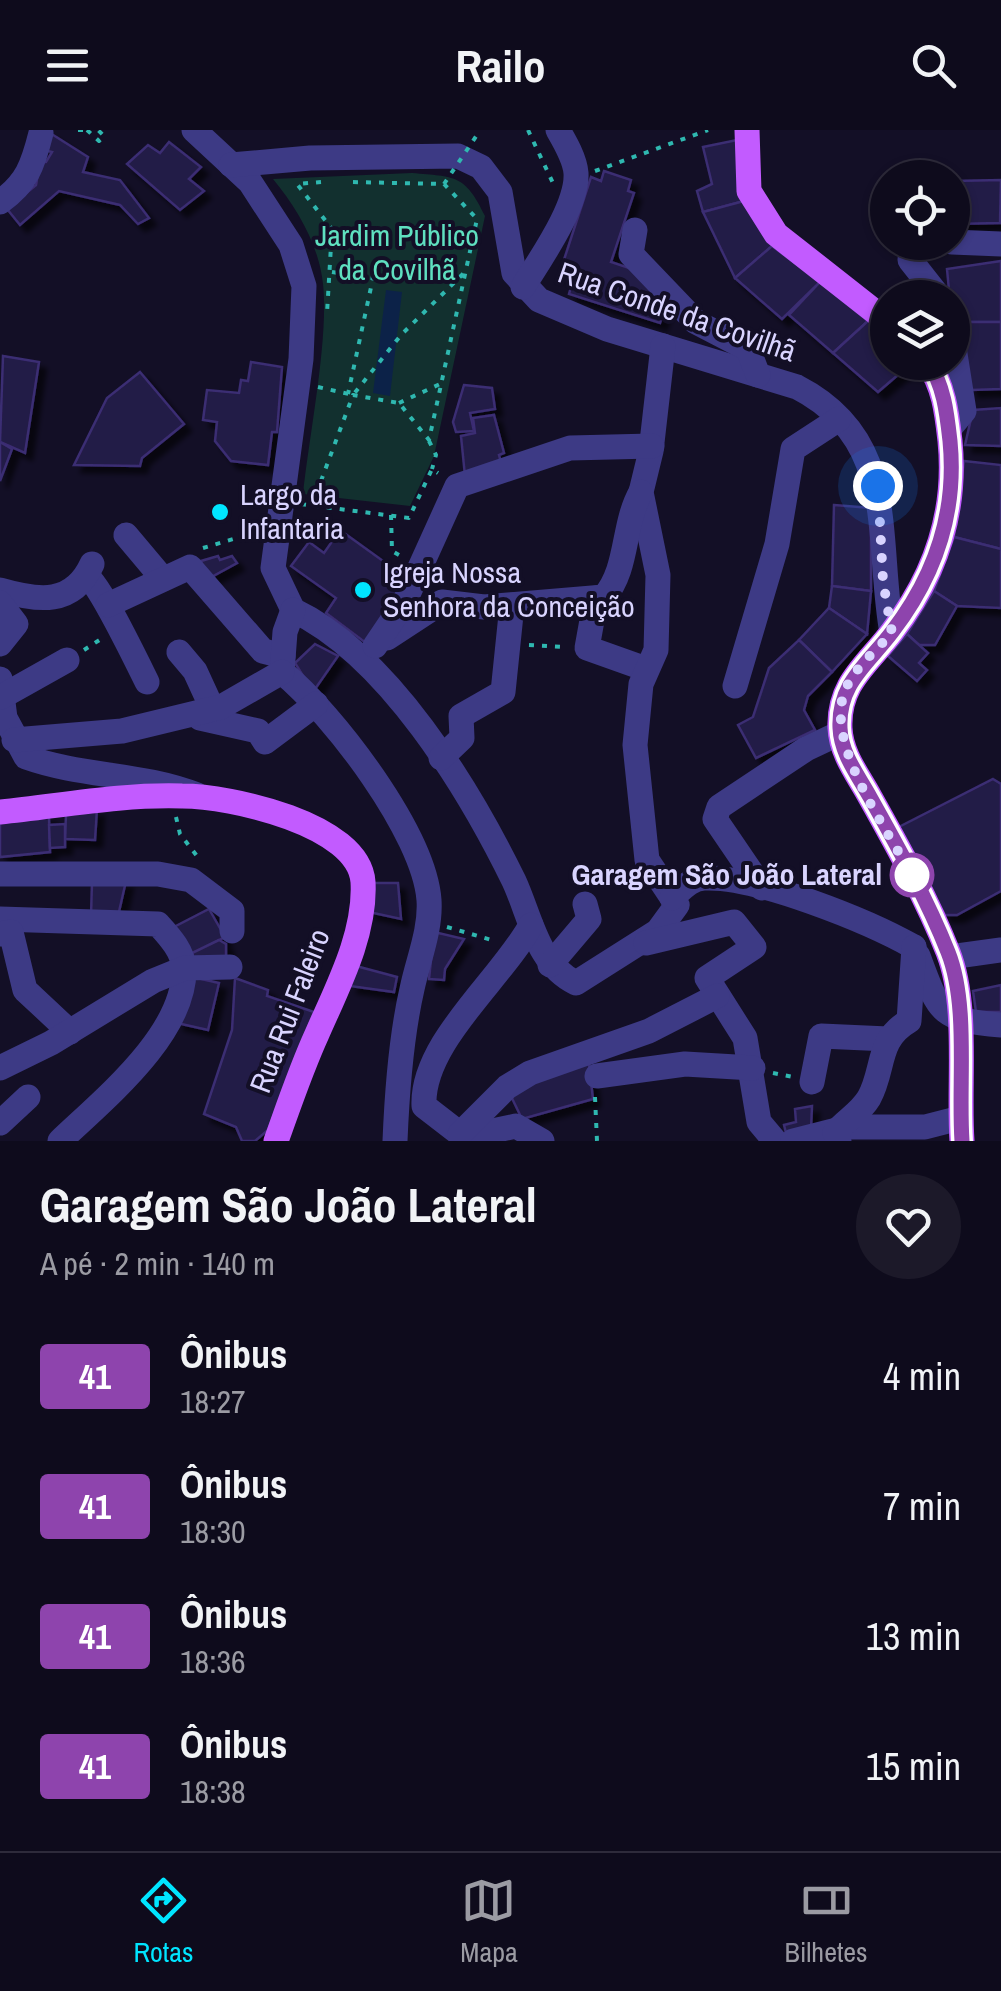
<!DOCTYPE html>
<html lang="pt">
<meta charset="utf-8">
<style>
:root{--surface:#0e0b1c;--page:#1c1929;--text:#f1f3f6;--muted:#9b9ba3;--line:#2e2b3b;--accent:#00e5ff}
body{margin:0;font-family:"Archivo Narrow",sans-serif;background:var(--page);color:var(--text);height:100vh;display:flex;flex-direction:column;font-size:38px;white-space:nowrap}
*{box-sizing:border-box;margin:0}
p{font-size:32px;color:var(--muted)}
.icon{flex:none;width:55px;height:55px;fill:none;stroke:currentColor;stroke-width:2;stroke-linecap:round;stroke-linejoin:round}
.map{position:relative;height:1011px;overflow:hidden}
.sheet{display:flex;flex-direction:column;background:var(--surface);flex:1}
.sheet>*{flex:none}
.badge{padding:0 20px;border-radius:8px;font-size:35px;line-height:65px}
.controls{position:absolute;left:870px;top:30px;display:grid;gap:20px}
.controls a{display:grid;place-items:center;width:100px;height:100px;border-radius:50%;background:var(--surface);box-shadow:0 2px 8px #0004,0 0 0 2px var(--line);font-size:50px}
.you{position:absolute;width:50px;height:50px;margin:-25px;border:8px solid #fff;border-radius:50%;background:#1a73e8;box-shadow:0 0 0 15px #1a73e833}
.map>.badge{position:absolute;translate:-50% -50%;box-shadow:0 0 0 5px #fff}
.round{display:grid;place-items:center;flex:none;width:105px;height:105px;border-radius:52px;background:var(--page)}
.summary{display:flex;align-items:center;justify-content:space-between;height:170px;padding:0 40px}
h1{font-size:48px;font-weight:800;line-height:75px}
ul{padding:0;list-style:none}
li{display:flex;align-items:center;gap:30px;height:130px;padding:0 40px}
li div{flex:1}
li b{display:block;font-size:38px}
li em{font-style:normal}
li .badge{min-width:110px;font-weight:700;text-align:center}
header{display:flex;justify-content:space-between;align-items:center;height:130px;padding:0 40px;background:var(--surface);font-size:45px;font-weight:800}
.tabs{display:flex;justify-content:space-around;align-items:center;height:140px;border-top:2px solid var(--line);background:var(--surface);font-size:28px;color:var(--muted)}
.tabs a{display:grid;justify-items:center;gap:5px}
.tabs .selected{color:var(--accent)}
.map>svg:first-child{display:block}
.green{fill:#12302f}
.water{fill:#0c2248}
.building{fill:#241b47;stroke:#3b2d73;stroke-width:2.5;filter:url(#shadow)}
.lines{fill:none;stroke-linecap:round;stroke-linejoin:round}
.path{stroke:#2fb8b0;stroke-width:4;stroke-dasharray:5 8;stroke-linecap:butt}
.minor{stroke:#3d3a85;stroke-width:25}
.major{stroke:#c25bff;stroke-width:25}
.path-bridge{stroke:#2fb8b0;stroke-width:4;stroke-dasharray:5 8;stroke-linecap:butt}
.line-casing{stroke:#fff;stroke-width:22}
.line{stroke:#8e44ad;stroke-width:15}
.walk{stroke:#d9d4ff;stroke-width:10;stroke-dasharray:0 18}
.poi-dot{fill:#00e5ff;stroke:#130f26;stroke-width:4}
.stop-dot{fill:#fff;stroke:#8e44ad;stroke-width:5}
.labels{text-anchor:middle;stroke-width:8;stroke-linejoin:round;paint-order:stroke}
.park-label{font-size:30px;fill:#5fe0c0;stroke:#130f26}
.street-label{font-size:30px;fill:#d9d4ff;stroke:#130f26}
.poi-label{font-size:30px;fill:#d9d4ff;stroke:#130f26;text-anchor:start}
.stop-label{font-size:30px;font-weight:bold;fill:#d9d4ff;stroke:#130f26;text-anchor:end}
</style>
<header><svg class="icon" aria-label="menu" viewBox="0 0 24 24"><path d="M4 6h16M4 12h16M4 18h16"/></svg>Railo<svg class="icon" aria-label="search" viewBox="0 0 24 24"><circle cx="10" cy="10" r="6"/><path d="M15 15l6 6"/></svg></header>
<div class="map">
<svg width="1001" height="1011" viewBox="0 0 1001 1011">
<defs>
<filter id="shadow"><feDropShadow dx="7" dy="7" stdDeviation="2.5" flood-color="#0009"/></filter>
</defs>
<rect width="100%" height="100%" fill="#130f26"/>
<path class="green" d="M412 43C455 47 465 44 485 86L434 326 410 376 303 364C309 306 329 208 323 154 319 115 297 78 273 49Z"/>
<path class="water" d="M386 160 402 162 390 266 373 263Z"/>
<g class="building">
<path d="M50 3 88 27 83 42 120 50 149 88 138 94 120 75 59 61 20 95 7 79 36 55 40 32H46L52 22 44 20Z"/>
<path d="M742 9 744 71 703 82 697 61 712 54 703 17Z"/>
<path d="M169 12 201 37 189 49 204 61 180 80 127 34 148 15 160 23Z"/>
<path d="M604 41 631 50 628 61 634 63 611 132 650 145 667 170 660 193 569 164 573 150 559 145 591 47 601 51Z"/>
<path d="M1001 50 1000 93 952 94V51Z"/>
<path d="M744 71 772 116 735 148 703 82Z"/>
<path d="M772 116 820 152 782 189 735 148Z"/>
<path d="M1001 131V192H952L947 139Z"/>
<path d="M820 152 868 191 833 223 789 185Z"/>
<path d="M868 191 888 207V232H913L878 262 833 223Z"/>
<path d="M952 192H1001V259L971 260Z"/>
<path d="M3 226 39 232 25 323 0 312Z"/>
<path d="M251 232 282 237 277 302H272L268 335 231 331 215 311 217 292 203 290 207 260 239 263 241 250 248 251Z"/>
<path d="M140 242 184 294 142 328 140 336 74 335 107 268Z"/>
<path d="M464 255 492 258 495 279 470 283 474 301 456 302 453 292Z"/>
<path d="M1001 278V316L965 315 973 280Z"/>
<path d="M494 285 504 323 499 325 502 336 465 346 461 306 475 303 473 288Z"/>
<path d="M0 312 12 319 0 351Z"/>
<path d="M964 331 1001 335V419L954 407Z"/>
<path d="M834 375 871 378V461L832 456Z"/>
<path d="M340 400 408 449 366 513 326 483 336 468 291 436 309 412 324 423Z"/>
<path d="M954 407 1001 419V478L957 476 934 461Z"/>
<path d="M218 426 220 430 232 426 237 433 204 451 201 431Z"/>
<path d="M832 456 871 461 867 504 829 478Z"/>
<path d="M934 461 957 476 935 515H919L907 504Z"/>
<path d="M829 478 867 504 832 542 799 510Z"/>
<path d="M907 504 928 523 919 533 927 540 917 551 888 526Z"/>
<path d="M799 510 832 542 808 566 804 580 815 600 756 628 738 595 753 587 769 538Z"/>
<path d="M315 514 338 526 313 562 295 533Z"/>
<path d="M993 649 1001 654V761L957 785H945L895 699Z"/>
<path d="M97 679 95 710 65 709 66 685Z"/>
<path d="M49 686 50 722 0 727V691Z"/>
<path d="M65 694V717L50 718 49 695Z"/>
<path d="M126 751 118 786H91L92 752Z"/>
<path d="M372 753H398L401 789 369 782Z"/>
<path d="M209 779 225 807 187 826 172 798Z"/>
<path d="M434 802 464 809 445 839 444 850 429 849Z"/>
<path d="M219 810 226 814V829L193 834 192 823Z"/>
<path d="M356 836 397 847 394 862 350 856Z"/>
<path d="M188 846 219 853 208 900 177 893Z"/>
<path d="M235 848 268 860 267 866 314 882 268 1000 255 1011H242L236 997 204 984 232 900Z"/>
<path d="M1001 855V882H976L973 861Z"/>
<path d="M588 926 593 969 522 989 508 960Z"/>
<path d="M812 976 811 999 786 1003 784 995 796 992 795 979Z"/>
</g>
<g class="lines">
<g class="path">
<path d="M78 0H83"/>
<path d="M87 0 99 11 104 6 98 0"/>
<path d="M528 0 553 53"/>
<path d="M595 41 708 0"/>
<path d="M321 52 297 54 332 99 327 183"/>
<path d="M332 142 373 148 348 264"/>
<path d="M318 257 353 265 401 205 466 141"/>
<path d="M399 273 440 254"/>
<path d="M429 311 436 325 432 339"/>
<path d="M301 374 409 388 432 339 438 343"/>
<path d="M312 375 353 265 399 273 429 310 477 89 444 54 350 52"/>
<path d="M391 385 392 421 399 425"/>
<path d="M203 418 257 402"/>
<path d="M529 515 564 517"/>
<path d="M84 520 101 509"/>
<path d="M176 687 180 704 200 730"/>
<path d="M447 797 495 811"/>
<path d="M773 943 793 947"/>
<path d="M595 967 597 1011"/>
</g>
<g class="minor">
<path d="M194 0 250 52 291 115 304 156 301 229 273 438 293 480"/>
<path d="M231 35 310 28 458 26 481 37 500 62 514 143 539 170 607 199 797 257C900 310 875 408 892 503"/>
<path d="M0 72C27 53 33 35 41 3"/>
<path d="M635 100 631 124 696 192 748 219 758 245"/>
<path d="M919 112 911 119 910 130 940 168"/>
<path d="M952 112 1001 114"/>
<path d="M523 157C540 129 578 76 576 43 575 29 565 12 558 0"/>
<path d="M949 299 964 281 952 205"/>
<path d="M126 405 163 449"/>
<path d="M87 446C101 457 136 530 147 552"/>
<path d="M0 460C38 471 73 476 92 434"/>
<path d="M596 468 587 518 646 539"/>
<path d="M0 473 16 494 0 514"/>
<path d="M108 475 190 437 263 521 283 526"/>
<path d="M293 480C388 525 469 659 514 751 531 788 537 834 576 853L658 801 677 775 647 730 635 615 641 554 656 520 658 445 641 362 651 321 663 216"/>
<path d="M293 480 285 502 282 542C333 584 424 703 429 770 431 800 418 830 412 859 401 907 397 962 395 1011"/>
<path d="M387 508 442 472 484 477 604 467C629 438 622 395 641 362"/>
<path d="M375 516 404 473 457 356 570 318 652 316"/>
<path d="M179 522 195 541 212 578"/>
<path d="M0 549 5 588 26 627C82 647 141 643 197 665"/>
<path d="M735 556 777 414 793 319 839 289"/>
<path d="M1 567 67 530"/>
<path d="M200 588 258 601 265 612 316 574"/>
<path d="M14 610 122 601 221 577 282 542"/>
<path d="M441 628 462 608 461 586 503 562 512 475"/>
<path d="M0 744H158L191 750 232 781V801"/>
<path d="M762 758 715 689 719 677 806 619 840 603"/>
<path d="M672 768C682 759 691 748 705 748 757 746 868 791 914 817"/>
<path d="M0 789 158 794C169 806 184 822 184 840 184 905 104 969 60 1011"/>
<path d="M531 795C501 850 421 913 424 976L464 1007 516 996 542 1011"/>
<path d="M0 804 11 802 25 860 70 902"/>
<path d="M646 813 734 792 754 817 707 848 745 908 759 992 775 1011"/>
<path d="M918 826C939 882 939 890 1001 895"/>
<path d="M950 827 1001 820"/>
<path d="M550 835 589 789 585 774"/>
<path d="M0 938 51 913 153 851 185 838 230 837"/>
<path d="M597 946 685 934 753 938"/>
<path d="M812 952 821 906 888 909"/>
<path d="M0 993 28 967"/>
<path d="M460 1004 507 957 530 943 649 901 717 866"/>
<path d="M793 1011 848 997H925L960 988"/>
<path d="M839 1011 835 1003C846 990 860 983 869 968 885 939 876 910 909 891L914 817"/>
</g>
<g class="major">
<path d="M747 0 749 61 776 104 888 192"/>
<path d="M927 232C944 255 947 284 950 311 957 382 935 446 892 502 868 534 838 553 840 598 841 624 858 645 870 667 898 717 927 769 948 822 969 875 958 954 962 1011"/>
<path d="M0 682C60 676 122 664 182 666 230 666 359 694 363 752 366 804 337 858 317 904 301 939 289 975 276 1011"/>
</g>
<path class="path-bridge" d="M444 54 477 5"/>
</g>
<g class="lines">
<g class="line-casing">
<path id="line" d="M928 232C944 255 947 284 950 311 957 382 935 446 892 502 868 534 838 553 840 598 841 624 858 645 870 667 898 717 927 769 948 822 969 875 958 954 962 1011"/>
</g>
<use href="#line" class="line"/>
<path class="walk" d="M878 356 883 451 892 503C876 520 856 537 846 558 822 610 886 698 912 745"/>
</g>
<g class="poi-dot">
<circle cx="220" cy="382" r="10"/>
<circle cx="363" cy="460" r="10"/>
</g>
<circle class="stop-dot" cx="912" cy="745" r="20"/>
<g class="labels">
<g class="park-label">
<text x="397" y="116">Jardim Público<tspan x="397" dy="34">da Covilhã</tspan></text>
</g>
<g class="street-label">
<text transform="translate(677 182) rotate(19)" y="10">Rua Conde da Covilhã</text>
<text transform="translate(290 881) rotate(-69)" y="10">Rua Rui Faleiro</text>
</g>
<g class="poi-label">
<text x="240" y="375">Largo da<tspan x="240" dy="34">Infantaria</tspan></text>
<text x="383" y="453">Igreja Nossa<tspan x="383" dy="34">Senhora da Conceição</tspan></text>
</g>
<g class="stop-label">
<text x="882" y="755">Garagem São João Lateral</text>
</g>
</g>
</svg>
<div class="controls">
<a><svg class="icon" aria-label="locate" viewBox="0 0 24 24"><circle cx="12" cy="12" r="6"/><path d="M12 2v4M12 18v4M2 12h4M18 12h4"/></svg></a>
<a><svg class="icon" aria-label="layers" viewBox="0 0 24 24"><path d="M12 4l9 5-9 5-9-5zM3 14l9 5 9-5"/></svg></a>
</div>
<div class="you" style="left:878px;top:356px"></div>
</div>
<section class="sheet">
<div class="summary"><div><h1>Garagem São João Lateral</h1><p>A pé · 2 min · 140 m</p></div><a class="round"><svg class="icon" aria-label="heart" viewBox="0 0 24 24"><path d="M12 20l-8-8c-3-5 5-10 8-4 3-6 11-1 8 4z"/></svg></a></div>
<ul>
<li><span class="badge" style="background:#8e44ad;color:#fff">41</span><div><b>Ônibus</b><p>18:27</p></div><em>4 min</em></li>
<li><span class="badge" style="background:#8e44ad;color:#fff">41</span><div><b>Ônibus</b><p>18:30</p></div><em>7 min</em></li>
<li><span class="badge" style="background:#8e44ad;color:#fff">41</span><div><b>Ônibus</b><p>18:36</p></div><em>13 min</em></li>
<li><span class="badge" style="background:#8e44ad;color:#fff">41</span><div><b>Ônibus</b><p>18:38</p></div><em>15 min</em></li>
</ul>
</section>
<nav class="tabs">
<a class="selected"><svg class="icon" aria-label="directions" viewBox="0 0 24 24"><path d="M12 3l9 9-9 9-9-9zM9 14v-3h6M13 9l2 2-2 2"/></svg>Rotas</a>
<a><svg class="icon" aria-label="map" viewBox="0 0 24 24"><path d="M3 6l6-2 6 2 6-2v14l-6 2-6-2-6 2zM9 4v14M15 6v14"/></svg>Mapa</a>
<a><svg class="icon" aria-label="tickets" viewBox="0 0 24 24"><path d="M3 7h18v10H3zM15 7v10"/></svg>Bilhetes</a>
</nav>
